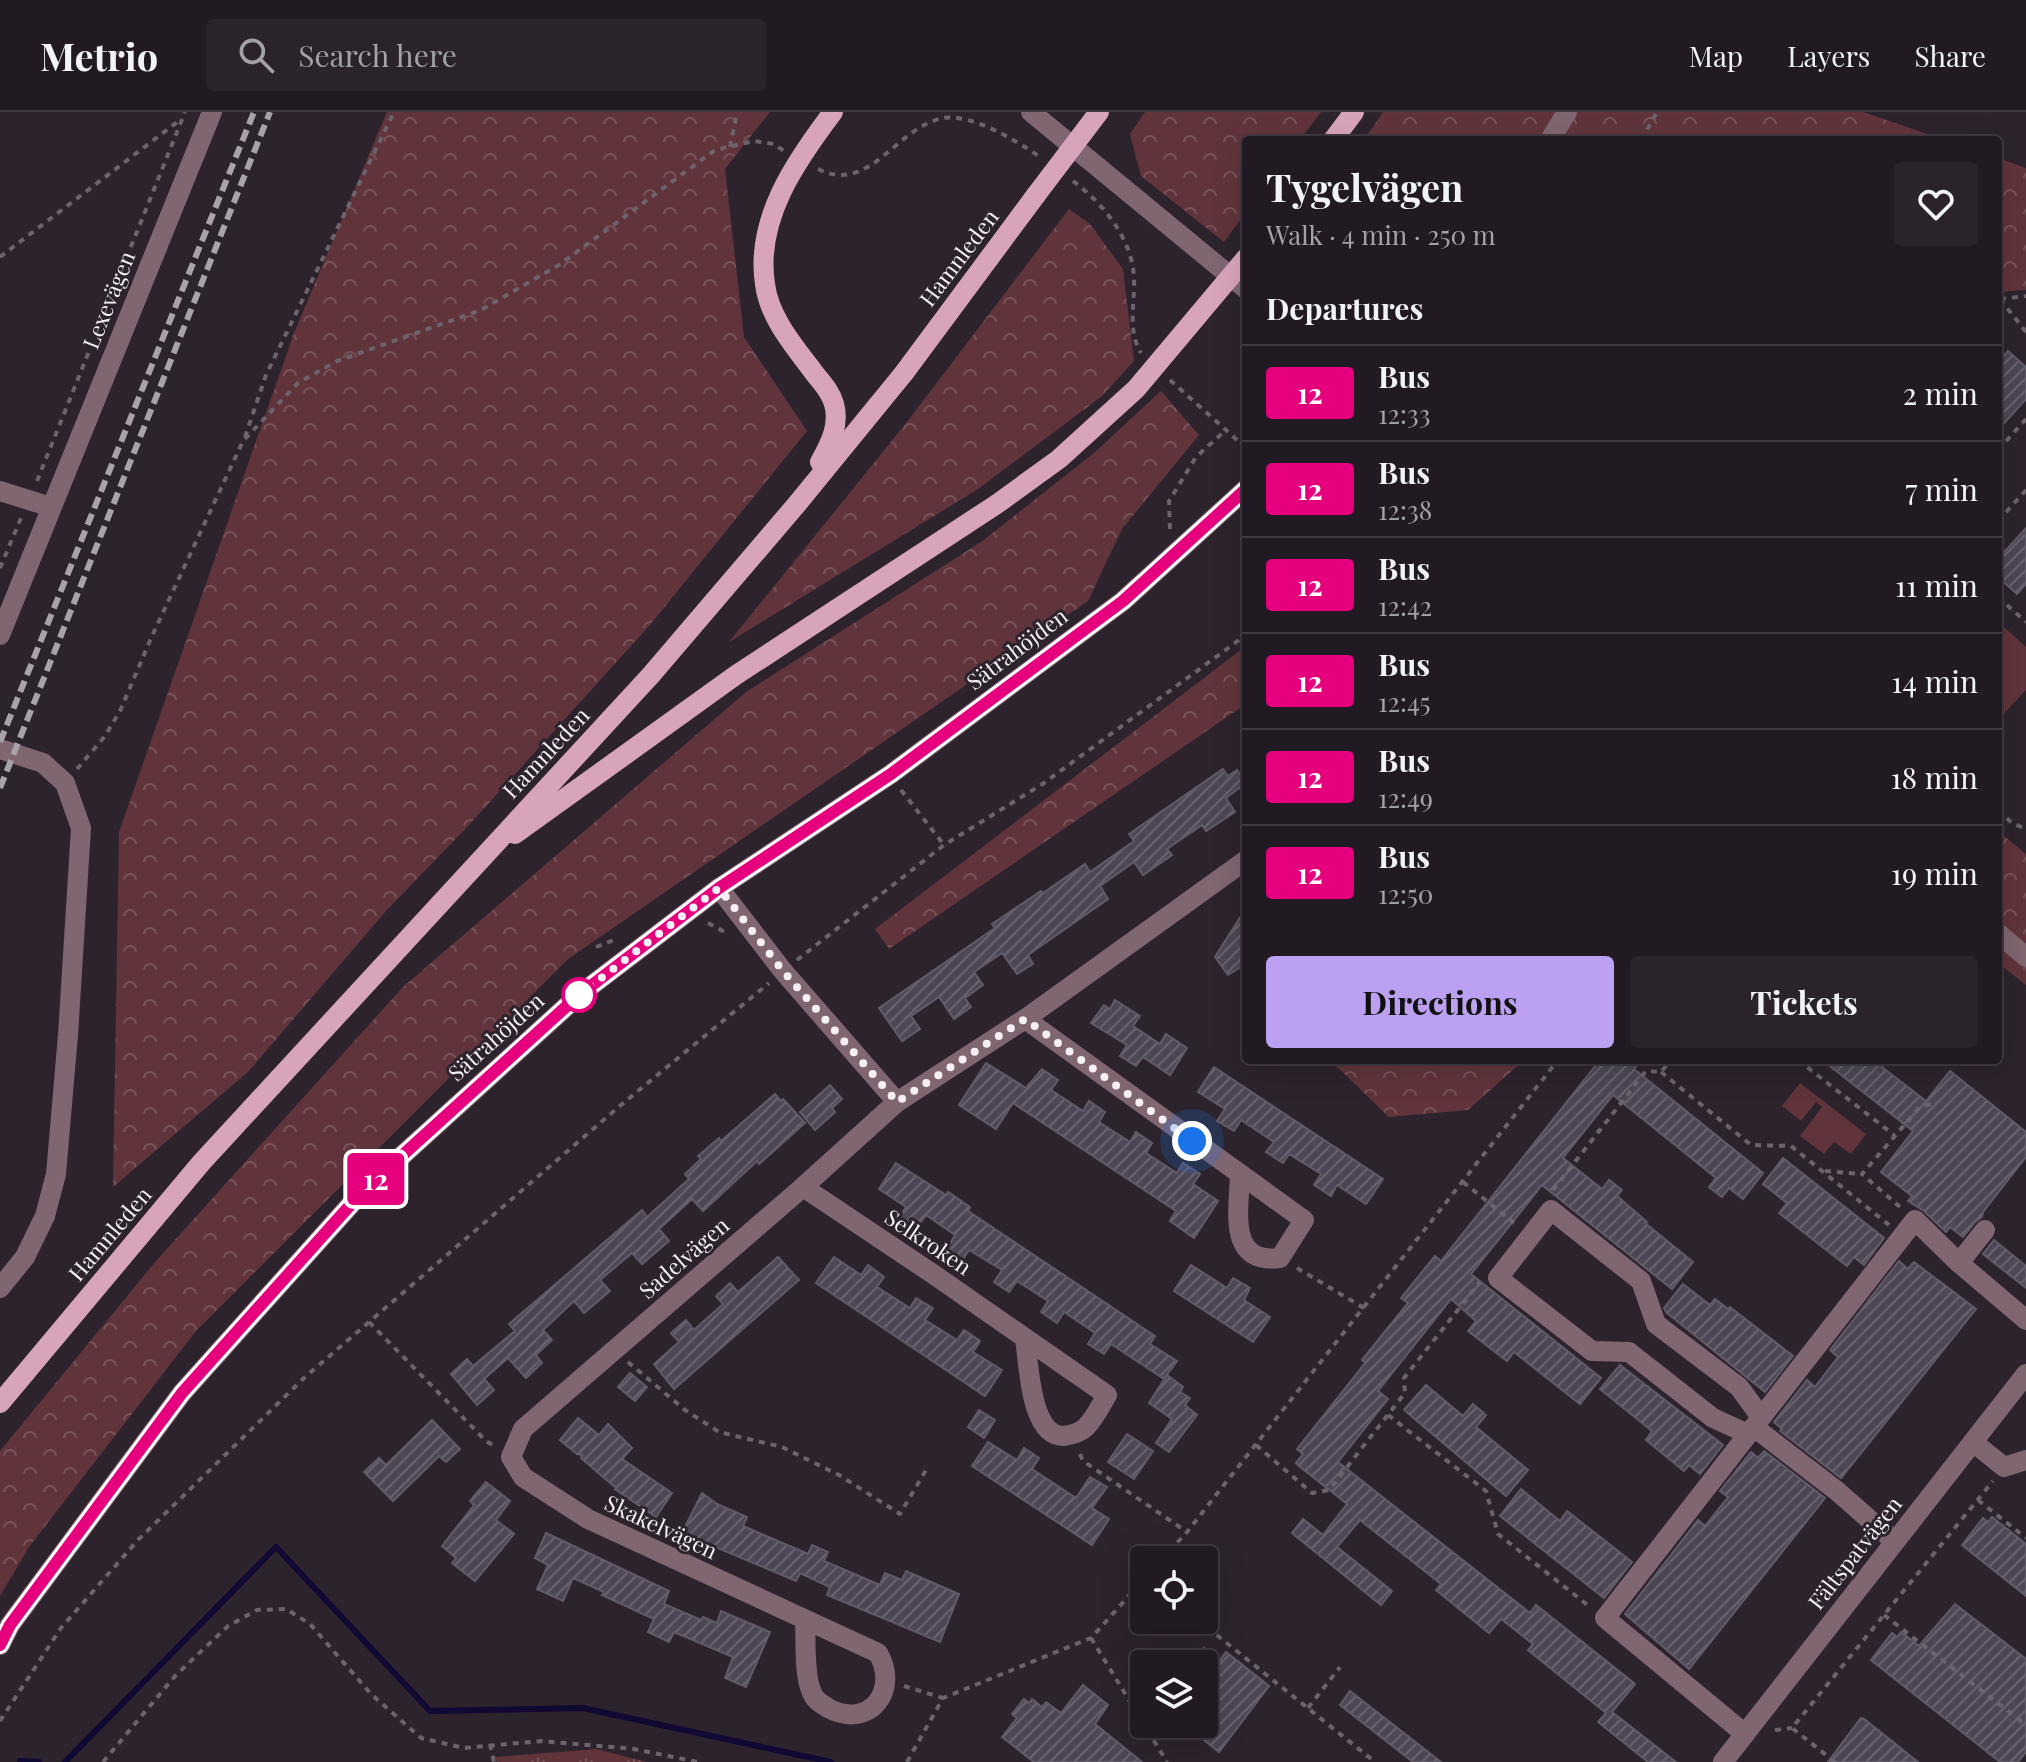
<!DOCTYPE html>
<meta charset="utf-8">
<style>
:root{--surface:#221a22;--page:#2a232a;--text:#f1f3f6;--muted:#a2a1a5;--line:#3f3840;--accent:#bca0f2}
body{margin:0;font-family:"Playfair Display",serif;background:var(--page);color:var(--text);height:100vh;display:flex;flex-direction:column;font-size:30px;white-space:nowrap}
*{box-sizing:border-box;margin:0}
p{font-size:26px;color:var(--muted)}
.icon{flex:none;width:44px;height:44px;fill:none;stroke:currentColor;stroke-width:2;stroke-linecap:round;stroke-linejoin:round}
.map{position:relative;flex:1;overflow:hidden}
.details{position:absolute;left:1242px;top:24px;width:760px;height:928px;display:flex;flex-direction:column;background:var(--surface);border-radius:8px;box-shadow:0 8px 32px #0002,0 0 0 2px var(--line)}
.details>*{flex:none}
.badge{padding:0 16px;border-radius:6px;font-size:28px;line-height:52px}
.fabs{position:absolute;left:1130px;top:1434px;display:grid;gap:16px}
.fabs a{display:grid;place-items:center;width:88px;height:88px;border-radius:8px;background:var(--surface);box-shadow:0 8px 32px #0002,0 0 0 2px var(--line);font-size:40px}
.you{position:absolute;width:40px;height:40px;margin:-20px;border:6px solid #fff;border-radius:50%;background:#1a73e8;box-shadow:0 0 0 12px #1a73e833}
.map>.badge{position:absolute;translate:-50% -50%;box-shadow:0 0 0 4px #fff}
h2{padding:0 24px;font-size:30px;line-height:72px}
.round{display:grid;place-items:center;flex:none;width:84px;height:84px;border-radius:8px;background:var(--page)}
.headline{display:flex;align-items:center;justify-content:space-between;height:136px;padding:0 24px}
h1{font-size:38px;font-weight:700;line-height:60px}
.cta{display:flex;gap:16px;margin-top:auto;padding:16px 24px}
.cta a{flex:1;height:92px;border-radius:8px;background:var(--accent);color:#111;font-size:32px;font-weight:700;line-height:92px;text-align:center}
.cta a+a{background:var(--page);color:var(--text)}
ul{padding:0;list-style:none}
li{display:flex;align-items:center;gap:24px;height:96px;padding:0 24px;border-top:2px solid var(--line)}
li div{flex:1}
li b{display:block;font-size:30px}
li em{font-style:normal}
li .badge{min-width:88px;font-weight:700;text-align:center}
header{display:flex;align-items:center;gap:48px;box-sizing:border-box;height:112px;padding:0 40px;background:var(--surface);border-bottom:2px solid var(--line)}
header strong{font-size:38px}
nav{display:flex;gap:44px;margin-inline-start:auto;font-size:28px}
.search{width:560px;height:72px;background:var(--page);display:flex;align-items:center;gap:20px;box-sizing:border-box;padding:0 28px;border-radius:8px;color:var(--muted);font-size:30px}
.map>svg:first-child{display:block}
.grass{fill:url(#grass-tufts)}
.forest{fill:url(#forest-crowns)}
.park{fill:#60343a}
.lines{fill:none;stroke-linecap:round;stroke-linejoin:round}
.stream{stroke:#0f0934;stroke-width:6}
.building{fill:url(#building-hatch);stroke:#615b69;stroke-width:2}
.path{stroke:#6c636c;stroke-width:4;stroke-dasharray:6 6;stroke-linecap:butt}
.minor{stroke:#7f6671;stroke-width:20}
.major{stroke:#d8a4bc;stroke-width:20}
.rail{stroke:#aaa2a9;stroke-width:6;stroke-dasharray:12 6;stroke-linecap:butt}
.major-bridge{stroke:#d8a4bc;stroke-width:20}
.line-casing{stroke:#fff;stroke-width:18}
.line{stroke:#e6007e;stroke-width:12}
.walk{stroke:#f6eff5;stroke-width:8;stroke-dasharray:0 14.4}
.stop-dot{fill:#fff;stroke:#e6007e;stroke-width:4}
.labels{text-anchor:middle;stroke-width:6;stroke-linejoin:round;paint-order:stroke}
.street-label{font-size:22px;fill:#f6eff5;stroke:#2d232d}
</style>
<header>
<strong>Metrio</strong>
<div class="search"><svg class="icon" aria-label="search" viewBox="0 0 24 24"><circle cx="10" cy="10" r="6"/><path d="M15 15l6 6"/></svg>Search here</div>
<nav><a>Map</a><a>Layers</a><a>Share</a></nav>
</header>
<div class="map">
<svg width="2026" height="1650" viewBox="0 0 2026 1650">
<defs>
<pattern id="grass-tufts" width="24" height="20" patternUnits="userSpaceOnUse" patternTransform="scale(2)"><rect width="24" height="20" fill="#60343a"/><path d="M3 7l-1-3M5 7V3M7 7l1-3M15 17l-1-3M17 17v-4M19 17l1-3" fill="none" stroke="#775257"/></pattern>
<pattern id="forest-crowns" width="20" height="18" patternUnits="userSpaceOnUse" patternTransform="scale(2)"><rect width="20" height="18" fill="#60343a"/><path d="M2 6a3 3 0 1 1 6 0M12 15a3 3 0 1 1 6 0" fill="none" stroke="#775257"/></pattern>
<pattern id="building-hatch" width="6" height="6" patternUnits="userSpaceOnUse" patternTransform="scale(2)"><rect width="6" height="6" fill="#4d4755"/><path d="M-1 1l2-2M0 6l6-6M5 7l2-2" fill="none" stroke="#67626e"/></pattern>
</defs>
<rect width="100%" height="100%" fill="#2d232d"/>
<path class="grass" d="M596 1637 647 1650H497L495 1645Z"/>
<g class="forest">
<path d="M387 0H770L725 57 744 225 807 319 650 513 469 713 386 799 248 960 113 1075 119 720 294 221Z"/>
<path d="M1145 0H1321L1300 28H1246V100L1224 130 1141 64 1130 22Z"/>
<path d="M1383 0H1863L1945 28H1364Z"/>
<path d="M1998 46 2026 56V178L1998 180Z"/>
<path d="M1069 97 1090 112 1123 157 1134 249 1101 285 978 377 729 530 907 310Z"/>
<path d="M1161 279 1199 323 1122 417 1088 489 568 847 196 1219 29 1435 0 1484V1339L156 1149 403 875 746 580 981 430 1094 341Z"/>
<path d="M1246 534V592L889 837 875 817Z"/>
<path d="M1998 719 2026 742V873L1998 851Z"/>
<path d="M1330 948H1524L1468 998 1389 1005Z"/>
</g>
<g class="park">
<path d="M2005 516 2026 535V578L1998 608V524Z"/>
<path d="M1800 971 1866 1022 1851 1042 1834 1030 1824 1042 1800 1024 1822 995 1816 990 1801 1009 1782 994Z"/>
</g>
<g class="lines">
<g class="stream">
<path d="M20 1649 39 1650"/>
<path d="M65 1650 276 1435 430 1599 583 1596 831 1650"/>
</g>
</g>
<g class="building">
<path d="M2008 239 2026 255V287L1998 318V251Z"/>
<path d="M2026 416V472L2017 482 1998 465V447Z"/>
<path d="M1223 657 1228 664 1237 658 1246 671 1226 686 1235 700 1206 719 1202 713 1167 737 1172 743 1143 763 1134 750 1100 774 1108 787 1028 843 1033 852 1017 862 1002 841 974 860 983 873 965 886 971 895 954 907 939 885 911 904 920 917 902 929 879 896 995 816 992 812 1041 779 1043 781 1085 752 1090 760 1134 729 1129 722Z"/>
<path d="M1246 796V852L1228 863 1215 845Z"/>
<path d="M1115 888 1140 904 1133 914 1160 932 1166 922 1187 936 1170 963 1143 945 1136 954 1120 944 1127 933 1091 911 1104 893 1110 897Z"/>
<path d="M1600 948H1641L1634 957 1763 1061 1743 1087 1729 1076 1722 1085 1709 1075 1716 1066 1613 983 1563 1046 1602 1077 1609 1068 1622 1078 1617 1084 1647 1110 1645 1111 1693 1150 1672 1177 1542 1073 1471 1162 1601 1266 1580 1292 1514 1240 1507 1249 1468 1219 1476 1209 1451 1187 1378 1279 1388 1287 1338 1350 1530 1501 1536 1493 1635 1572 1612 1600 1676 1650H1648L1598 1610 1606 1601 1528 1538 1533 1532 1501 1507 1489 1521 1436 1478 1441 1472 1360 1408 1337 1435 1392 1479 1381 1493 1292 1421 1303 1407 1323 1423 1347 1392 1299 1354 1296 1351 1303 1342 1297 1337 1365 1251 1362 1248 1408 1191 1401 1186 1435 1144 1441 1149Z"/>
<path d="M1822 948H1888L1882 955 1926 989 1950 959 2026 1020V1045L1983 1100 1982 1105 1975 1110 1963 1125 1950 1115 1946 1120 1924 1099 1908 1089 1912 1084 1881 1060 1913 1019Z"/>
<path d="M986 951 1026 976 1042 957 1058 968 1051 978 1083 999 1089 989 1105 1000 1099 1010 1130 1030 1136 1020 1152 1031 1146 1041 1177 1061 1183 1051 1200 1062 1193 1072 1218 1089 1194 1126 1170 1109 1176 1099 1013 991 996 1017 959 993Z"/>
<path d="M1214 955 1383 1067 1366 1092 1337 1073 1331 1084 1314 1073 1321 1062 1289 1042 1283 1051 1266 1040 1274 1030 1241 1008 1234 1019 1217 1009 1225 997 1198 980Z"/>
<path d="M830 973 842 987 832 996 835 1000 815 1018 800 1000Z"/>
<path d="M775 982 781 989 783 987 805 1011 759 1052 757 1049 703 1099 692 1087 659 1117 669 1129 642 1152 632 1141 600 1168 610 1179 584 1201 574 1189 543 1218 552 1228 536 1243 542 1251 526 1266 508 1246 484 1267 494 1278 477 1293 451 1262 467 1247 473 1254 515 1219 509 1212 642 1098 647 1105 689 1067 685 1062 701 1047 698 1044 719 1026 721 1029Z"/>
<path d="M1783 1046 1884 1126 1864 1153 1854 1145 1847 1154 1779 1101 1787 1091 1763 1072Z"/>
<path d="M896 1051 946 1083 948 1080 970 1095 968 1099 1155 1224 1150 1232 1177 1249 1164 1267 1111 1232 1104 1242 1088 1232 1095 1221 1064 1200 1057 1211 1041 1200 1048 1189 1017 1169 1009 1180 994 1170 1002 1158 969 1138 963 1147 947 1137 955 1123 926 1103 916 1117 899 1106 906 1095 879 1077Z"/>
<path d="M1994 1128 2026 1154V1176L1983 1142Z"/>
<path d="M778 1145 799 1168 674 1277 654 1252 679 1230 671 1221 686 1208 694 1218 723 1192 716 1184 730 1171 738 1180Z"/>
<path d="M834 1145 861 1163 868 1153 884 1165 877 1175 910 1196 916 1186 933 1196 925 1208 957 1228 964 1218 980 1229 973 1240 1002 1258 985 1284 816 1171Z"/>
<path d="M1899 1149 1908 1157 1914 1150 1976 1197 1841 1366 1780 1319 1782 1317 1774 1310 1807 1268 1815 1275 1838 1245 1830 1238Z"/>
<path d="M1191 1153 1227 1176 1233 1166 1250 1176 1244 1188 1270 1205 1253 1230 1174 1179Z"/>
<path d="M1683 1172 1710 1193 1715 1187 1728 1197 1730 1195 1793 1244 1765 1280 1666 1200 1664 1196Z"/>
<path d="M1620 1253 1723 1333 1700 1362 1689 1353 1684 1359 1646 1328 1652 1319 1600 1277Z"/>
<path d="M630 1261 647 1275 635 1289 618 1275Z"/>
<path d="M1167 1263 1183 1275 1180 1280 1190 1286 1185 1293 1197 1303 1169 1340 1156 1331 1172 1307 1149 1291Z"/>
<path d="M1426 1273 1463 1304 1473 1292 1486 1303 1476 1315 1528 1358 1506 1384 1404 1298Z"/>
<path d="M979 1298 995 1308 984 1326 968 1315Z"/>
<path d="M578 1306 599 1323 608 1312 632 1336 622 1347 672 1381 656 1405 615 1377 616 1376 581 1346 582 1343 577 1342 560 1328Z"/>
<path d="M432 1308 460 1337 446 1350 439 1344 393 1389 364 1360 379 1346 386 1353Z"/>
<path d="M1127 1322 1153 1339 1134 1367 1108 1350Z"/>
<path d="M988 1330 1017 1348 1024 1336 1039 1346 1032 1357 1076 1386 1090 1365 1107 1375 1092 1396 1109 1407 1092 1433 972 1354Z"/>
<path d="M1764 1339 1825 1386 1689 1557 1625 1502 1698 1408 1705 1414 1728 1385 1720 1379 1751 1340 1758 1346Z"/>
<path d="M486 1370 510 1389 496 1408 514 1422 475 1469 452 1451 456 1446 442 1434 474 1393 470 1389Z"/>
<path d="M1521 1377 1560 1409 1567 1399 1632 1450 1604 1486 1500 1404Z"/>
<path d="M702 1381 717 1392 747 1405 743 1414 808 1442 812 1433 828 1440 824 1449 880 1473 885 1461 902 1468 906 1459 959 1482 940 1530 827 1483 830 1475 800 1461 796 1469 682 1421Z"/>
<path d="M1992 1405 2026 1432V1484L1962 1433 1983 1406 1988 1410Z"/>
<path d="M546 1421 669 1479 664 1492 701 1508 703 1505 717 1511 721 1499 770 1520 746 1575 725 1566 733 1545 674 1520 669 1530 648 1520 654 1507 602 1483 604 1480 573 1466 563 1489 537 1477 548 1453 535 1446Z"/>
<path d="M1955 1492 2026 1547V1640L2018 1650H2000L1871 1548 1892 1521 1897 1525 1901 1520 1919 1534Z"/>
<path d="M1204 1536 1220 1548 1226 1540 1269 1574 1219 1640 1184 1612H1204Z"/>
<path d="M1083 1573 1108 1593 1095 1612 1142 1650H1034L1002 1625 1017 1606 1012 1602 1024 1587 1029 1591 1032 1587 1042 1595 1046 1590 1061 1601Z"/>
<path d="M1350 1579 1441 1650H1413L1340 1593Z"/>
<path d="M1861 1606 1864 1607 1918 1650H1828Z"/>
</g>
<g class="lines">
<g class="path">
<path d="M1641 28 1657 0"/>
<path d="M730 35 737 0"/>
<path d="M818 57C870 83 895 16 943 6 971 1 1017 29 1040 45"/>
<path d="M1073 69C1104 92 1133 128 1134 167 1135 192 1127 218 1141 241"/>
<path d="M0 145 180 8"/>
<path d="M2000 187 2026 220"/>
<path d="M2000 187 2026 184"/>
<path d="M1170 268 1246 336"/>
<path d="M245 325 266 263 394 0"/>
<path d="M1998 338 2026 307"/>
<path d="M37 369 185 0"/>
<path d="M1998 409 2026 378"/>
<path d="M1170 417 1169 389 1196 345 1227 317"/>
<path d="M0 456 21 406"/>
<path d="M1998 485 2026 510"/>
<path d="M77 657 105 624 120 599 152 524 243 329 298 271 337 249 481 198 559 153 715 38 754 29 774 32 784 39"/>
<path d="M901 678 944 733"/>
<path d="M1998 698 2012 711 2026 717"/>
<path d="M708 811 725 820"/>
<path d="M596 835 616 827"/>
<path d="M797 848 944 733 1044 671 1246 523"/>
<path d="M1798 948 1894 1023"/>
<path d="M1661 960 1751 1033 1791 1034 1889 1113"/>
<path d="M1825 1059 1862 1062"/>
<path d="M1463 1070 1514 1111"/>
<path d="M1553 1078 1646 959 1661 960 1671 948"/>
<path d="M1900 1095 1862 1062 1920 995 1931 992"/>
<path d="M1297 1156 1364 1196"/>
<path d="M369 1210 486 1329 496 1335"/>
<path d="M628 1250 685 1298 719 1320 782 1335 839 1363 900 1402 926 1358"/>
<path d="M1388 1303 1486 1379 1498 1422 1590 1495"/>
<path d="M1256 1333 1312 1381 1329 1378 1405 1281 1404 1266 1480 1170"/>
<path d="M1080 1342 1083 1349 1187 1420"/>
<path d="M1978 1388 2026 1426"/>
<path d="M1161 1448 1187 1420 1558 948"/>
<path d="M1884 1503 2026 1613"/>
<path d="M1198 1508 1375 1650"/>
<path d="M1091 1526 1167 1650"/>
<path d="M904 1574 943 1586"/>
<path d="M1308 1596 1340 1555"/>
<path d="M0 1609 61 1516 138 1428 304 1266 621 993 769 871"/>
<path d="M1775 1618 1792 1616"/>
<path d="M490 1632 494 1650"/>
<path d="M103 1650 175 1564 228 1514 257 1498 286 1497 310 1512 371 1582 421 1626 464 1636 541 1629 634 1637 698 1650"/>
<path d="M907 1650 943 1586 1091 1526 1144 1467"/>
<path d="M1835 1650 1792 1616 1993 1369"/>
</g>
<g class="minor">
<path d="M1031 0 1246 177"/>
<path d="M1550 28 1567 0"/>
<path d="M0 379 51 395"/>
<path d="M0 523 212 0"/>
<path d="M0 637 43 651 65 671 81 716 68 923 56 1062 45 1104 25 1145 0 1176"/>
<path d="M719 776 783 859 897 990"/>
<path d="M1998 821 2026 845"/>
<path d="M1025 907 1304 1108 1280 1146C1227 1152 1239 1099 1240 1063"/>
<path d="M803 1075 933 1162 1107 1283C1101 1293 1095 1306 1086 1315 1081 1320 1071 1323 1063 1324 1030 1324 1029 1251 1025 1227"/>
<path d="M1959 1151 1985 1118"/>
<path d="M1754 1315 1837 1379 1894 1429"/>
<path d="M1748 1322 1713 1306 1629 1240 1592 1239 1498 1166 1551 1098 1641 1169 1656 1212 1739 1275 1761 1305"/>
<path d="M1973 1330 2004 1355 2026 1348"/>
<path d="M805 1509C806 1528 804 1562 811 1578 814 1588 820 1591 828 1596 869 1618 900 1579 878 1541L588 1407 523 1365 511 1345 523 1317 803 1075 897 990 1025 907 1246 748"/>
<path d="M0 1533 10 1513 182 1281 362 1080 579 883 719 776 891 662 1123 489 1246 377"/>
<path d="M1745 1622 1605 1506 1915 1108 1959 1151 2026 1208"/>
<path d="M1723 1650 2026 1262"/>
</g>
<g class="major">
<path d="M1333 28 1354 0"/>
<path d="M820 350C830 332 840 313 834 292 831 280 822 271 815 262 795 235 769 206 765 172 755 107 796 49 833 0"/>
<path d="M515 722 736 563 997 392 1059 347 1136 277 1246 146"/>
<path d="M0 1291 201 1051 651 563 797 392 904 261 1036 83"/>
</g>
<g class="rail">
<path d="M0 630 254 0"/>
<path d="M0 676 270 0"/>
</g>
<path class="major-bridge" d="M1036 83 1099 0"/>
</g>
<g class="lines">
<g class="line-casing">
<path id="line" d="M0 1533 10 1513 182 1281 362 1080 579 883 719 776 891 662 1123 489 1246 377"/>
</g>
<use href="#line" class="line"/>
<path class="walk" d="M579 883 719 776 783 859 897 990 1025 907 1192 1029"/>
</g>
<circle class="stop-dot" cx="579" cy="883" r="16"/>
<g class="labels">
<g class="street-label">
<text transform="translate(959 146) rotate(-53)" y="8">Hamnleden</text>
<text transform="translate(109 188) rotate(-68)" y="8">Lexevägen</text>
<text transform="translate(1017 537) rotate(-37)" y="8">Sätrahöjden</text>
<text transform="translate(546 641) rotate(-47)" y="8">Hamnleden</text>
<text transform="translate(496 925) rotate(-42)" y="8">Sätrahöjden</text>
<text transform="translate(110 1122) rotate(-50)" y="8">Hamnleden</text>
<text transform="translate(928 1130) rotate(34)" y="8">Selkroken</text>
<text transform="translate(684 1146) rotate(-41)" y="8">Sadelvägen</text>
<text transform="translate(661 1415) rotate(25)" y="8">Skakelvägen</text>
<text transform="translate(1855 1441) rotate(-52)" y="8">Fältspatvägen</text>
</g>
</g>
</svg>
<div class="fabs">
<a><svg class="icon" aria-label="locate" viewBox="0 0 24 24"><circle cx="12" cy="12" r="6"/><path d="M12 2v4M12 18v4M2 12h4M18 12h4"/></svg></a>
<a><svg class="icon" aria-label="layers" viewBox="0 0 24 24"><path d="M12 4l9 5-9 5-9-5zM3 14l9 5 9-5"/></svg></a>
</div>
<div class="you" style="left:1192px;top:1029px"></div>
<b class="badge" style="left:376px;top:1067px;background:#e6007e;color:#fff">12</b>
<section class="details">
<div class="headline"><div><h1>Tygelvägen</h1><p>Walk · 4 min · 250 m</p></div><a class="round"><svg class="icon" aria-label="heart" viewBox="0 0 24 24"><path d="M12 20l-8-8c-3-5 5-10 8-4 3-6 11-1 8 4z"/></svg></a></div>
<h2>Departures</h2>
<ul>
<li><span class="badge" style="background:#e6007e;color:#fff">12</span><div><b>Bus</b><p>12:33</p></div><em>2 min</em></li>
<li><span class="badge" style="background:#e6007e;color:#fff">12</span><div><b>Bus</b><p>12:38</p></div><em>7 min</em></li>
<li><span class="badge" style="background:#e6007e;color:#fff">12</span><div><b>Bus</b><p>12:42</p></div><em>11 min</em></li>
<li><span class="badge" style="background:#e6007e;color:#fff">12</span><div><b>Bus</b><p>12:45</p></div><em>14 min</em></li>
<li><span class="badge" style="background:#e6007e;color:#fff">12</span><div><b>Bus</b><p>12:49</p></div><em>18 min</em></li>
<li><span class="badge" style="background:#e6007e;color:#fff">12</span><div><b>Bus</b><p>12:50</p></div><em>19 min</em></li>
</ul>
<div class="cta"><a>Directions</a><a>Tickets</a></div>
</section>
</div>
